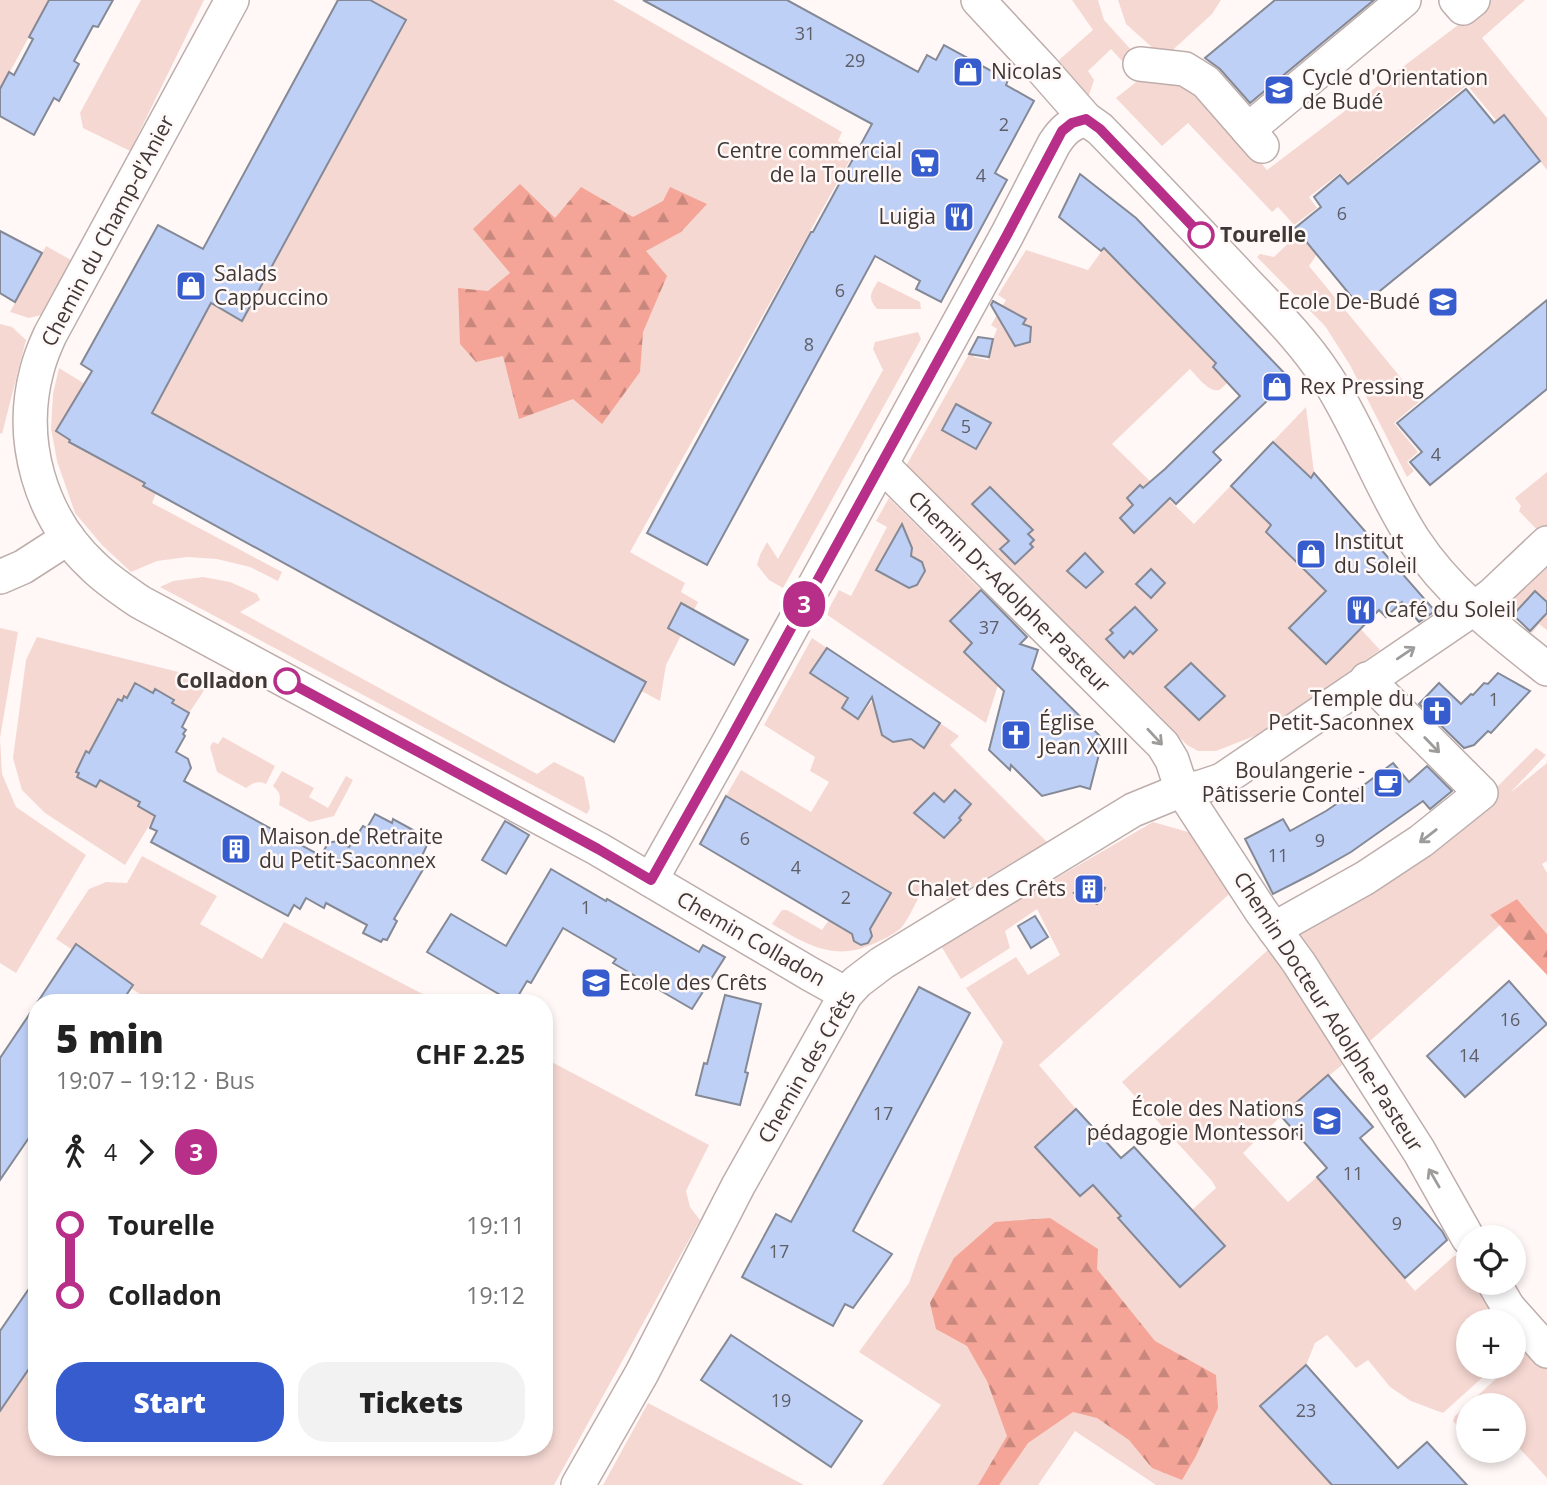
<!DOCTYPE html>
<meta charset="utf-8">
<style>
:root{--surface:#fff;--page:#f2f2f2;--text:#222;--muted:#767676;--accent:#375ccd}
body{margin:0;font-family:"Open Sans",sans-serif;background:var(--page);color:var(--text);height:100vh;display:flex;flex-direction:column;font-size:26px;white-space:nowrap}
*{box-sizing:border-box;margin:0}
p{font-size:23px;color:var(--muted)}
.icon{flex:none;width:38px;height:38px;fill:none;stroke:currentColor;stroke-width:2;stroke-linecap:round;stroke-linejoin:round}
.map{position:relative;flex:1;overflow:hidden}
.drawer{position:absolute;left:28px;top:994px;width:525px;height:462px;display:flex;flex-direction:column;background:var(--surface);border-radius:28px;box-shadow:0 4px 10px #0003}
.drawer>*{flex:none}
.badge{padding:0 14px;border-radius:23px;font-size:24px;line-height:46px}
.buttons{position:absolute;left:1456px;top:1225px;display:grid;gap:14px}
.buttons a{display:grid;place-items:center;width:70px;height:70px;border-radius:50%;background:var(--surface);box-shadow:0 4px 10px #0003;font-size:35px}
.map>.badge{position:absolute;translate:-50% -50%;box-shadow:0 0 0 4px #fff}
.legs{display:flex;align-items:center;gap:10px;height:77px;padding:0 28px;font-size:23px}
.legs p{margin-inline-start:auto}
.headline{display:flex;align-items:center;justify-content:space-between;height:119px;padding:0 28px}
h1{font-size:38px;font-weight:800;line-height:52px}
.cta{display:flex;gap:14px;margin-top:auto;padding:14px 28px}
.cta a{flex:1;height:80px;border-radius:28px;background:var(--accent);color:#fff;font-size:28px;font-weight:800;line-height:80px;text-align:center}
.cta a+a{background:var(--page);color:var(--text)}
ul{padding:0 28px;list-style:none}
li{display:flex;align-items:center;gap:24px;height:70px;font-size:26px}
li i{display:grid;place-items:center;width:10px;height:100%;margin:0 9px;background:currentColor}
li i::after{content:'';width:18px;height:18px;margin:-9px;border:5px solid;border-radius:50%;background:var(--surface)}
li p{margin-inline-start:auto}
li:first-child i{background:linear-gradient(#0000 50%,currentColor 0)}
li:last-child i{background:linear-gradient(currentColor 50%,#0000 0)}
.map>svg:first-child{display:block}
.green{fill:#f6d8d2}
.forest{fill:url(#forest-firs)}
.building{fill:#bfd0f7;stroke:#848995;stroke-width:2}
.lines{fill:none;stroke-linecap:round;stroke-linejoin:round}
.minor-casing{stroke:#bdaeab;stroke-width:36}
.minor{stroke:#fff;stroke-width:33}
.oneway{stroke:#9e9c9b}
.line-1-casing{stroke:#fff;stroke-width:16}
.line-1{stroke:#b82f89;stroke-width:10}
.stop-1-dot{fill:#fff;stroke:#b82f89;stroke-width:3.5}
.labels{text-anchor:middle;stroke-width:5;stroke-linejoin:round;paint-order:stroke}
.number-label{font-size:18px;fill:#5e5e67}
.poi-label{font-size:21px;fill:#3e3837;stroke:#fff8f7;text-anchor:start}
.street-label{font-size:21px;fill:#3e3837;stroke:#fff8f7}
.stop-label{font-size:21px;font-weight:bold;fill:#3e3837;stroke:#fff8f7;text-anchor:start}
</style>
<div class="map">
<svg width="1547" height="1485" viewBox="0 0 1547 1485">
<defs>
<pattern id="forest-firs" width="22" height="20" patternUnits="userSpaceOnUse" patternTransform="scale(1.75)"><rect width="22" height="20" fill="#f4a597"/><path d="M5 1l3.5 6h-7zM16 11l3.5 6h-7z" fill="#c7877c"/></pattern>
</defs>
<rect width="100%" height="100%" fill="#fff8f7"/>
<g class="green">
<path d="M0 0H49L0 90Z"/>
<path d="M141 0H204L130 151 83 128 80 113Z"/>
<path d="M334 0H613L842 132 838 141 855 151 630 552 685 583 681 592 698 602 666 665 660 701 425 573 168 442 143 486 156 493 152 503 282 572 278 581 250 567 217 559 187 557 157 561 131 572 102 545 75 513 57 461 51 428 53 394 59 368 85 384 69 442 132 476 159 425 146 418 157 404 211 303 242 320 359 6Z"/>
<path d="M1072 0H1098L1104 20 1133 52 1123 62 1111 49 1088 71 1094 80 1089 95 1084 94 1057 68 1059 60 1093 30Z"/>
<path d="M1118 0H1221L1212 14 1164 58 1126 24Z"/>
<path d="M1491 0H1525L1482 38 1547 118V170L1504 115 1496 120 1467 85 1348 182 1340 173 1309 197 1317 208 1294 225 1278 207 1272 212 1188 123 1162 146 1116 98 1155 67 1218 112 1267 170Z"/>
<path d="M1299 233 1317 254 1309 266 1420 401 1394 423 1418 452 1407 462 1414 471 1407 477 1350 365 1325 326 1257 257 1260 254 1274 257Z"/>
<path d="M46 246 71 260 41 315 29 318 10 312Z"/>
<path d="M1104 248 1216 363 1213 367 1228 382C1227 383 1220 390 1219 390 1209 393 1196 375 1190 369L1112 444 1194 524 1306 407 1314 473 1266 532 1326 591 1380 650 1262 733 1216 751H1198L1187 745 906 466 969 354 974 355V357L988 360 993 339 997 329 991 325 1006 300 998 295 1026 250 1088 270Z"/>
<path d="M878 281 920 302 921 309H877C867 297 871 293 878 281Z"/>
<path d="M0 324 12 327 26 340 2 434 0 433Z"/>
<path d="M918 332 921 339 783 588 769 580 757 565 760 555 767 542 778 559 883 370 873 349 875 342Z"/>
<path d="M1547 472V540L1519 511 1521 506 1515 498Z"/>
<path d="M889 498 981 590 950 621 972 643 998 685 986 723 826 614 839 590 851 596 887 527 876 521Z"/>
<path d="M1547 558V630L1539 624 1532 633 1512 615 1507 599Z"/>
<path d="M203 577 230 582 257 594 260 600 240 612 537 774 554 762 584 777 590 808 587 814 160 587 173 581Z"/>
<path d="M0 628 18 632 0 738Z"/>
<path d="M37 637 211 680 189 713 182 727 186 730 184 734 185 736 145 804 140 802 138 807 155 816 125 865 45 813 22 790 13 758 26 660Z"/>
<path d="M812 638 827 648 810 673 848 698 842 709 858 719 873 700 883 705 892 691 903 698 886 724 923 748 940 723 959 736 950 745 1047 842 948 901 927 881C921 892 908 921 901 928 893 935 882 940 873 944 833 962 806 944 772 924L782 910H787L822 930 829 920 852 934 854 941 860 945 868 943 872 936 870 929 891 893 726 796 741 770 811 812 829 782 810 771 815 757 764 725Z"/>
<path d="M223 737 275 766 266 784C258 780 253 783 246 788L217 772 210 747 213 742 218 744Z"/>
<path d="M0 738 2 774 16 807 86 855 16 973 0 963Z"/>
<path d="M1536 748 1546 755 1510 793 1547 763V861L1542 864 1547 873V934L1517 899 1491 915 1500 925 1361 1049 1281 1116 1243 1153 1288 1202 1317 1177 1415 1291 1454 1256H1468V1283H1484L1507 1321H1468V1367H1494L1443 1413 1411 1401 1390 1387 1368 1360 1356 1368 1327 1335 1315 1343 1306 1365 1260 1406 1332 1485H1156L1075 1431 1038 1485H882L941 1405 859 1352 909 1283 920 1252 1003 1042 966 988 1016 957 1028 975 1060 955 1037 909 1005 931 1010 948 961 979 941 946 965 931 1153 822 1202 836 1236 888 1039 1065 1076 1109 1035 1147 1080 1196 1093 1185 1121 1216 1119 1218 1181 1286 1225 1246 1192 1210 1216 1188 1212 1181 1122 1082 1269 949 1487 797Z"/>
<path d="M282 771 314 788 309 797 328 808 346 776 353 780 334 816 310 822 279 805C281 796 280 792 273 786Z"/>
<path d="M142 856 217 896 200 924 262 959 284 922 440 1003H144L146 998 56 939 89 889 106 882 127 883Z"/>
<path d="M544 1058 709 1145 686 1191 690 1207 700 1220 554 1485H0V1411L37 1357V1447H544Z"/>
<path d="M1528 1349 1547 1361V1478L1520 1449 1514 1447V1405H1468V1437L1453 1421 1455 1416 1509 1367H1514V1362Z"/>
<path d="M648 1403 804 1485H603Z"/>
</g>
<g class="forest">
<path d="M520 184 555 218 581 187 633 217 663 201 670 187 707 204 681 232 646 251 667 276 643 332 640 372 602 424 573 399 519 419 503 356 476 362 460 344 458 288 488 291 510 273 473 229Z"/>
<path d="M1517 899 1547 934V975L1490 915Z"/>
<path d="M1050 1218 1098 1249 1097 1269 1155 1341 1216 1375 1218 1408 1196 1456 1182 1480 1152 1468 1129 1440 1097 1418 1073 1412 1028 1443 999 1485H978L1007 1436 987 1381 967 1346 936 1329 930 1303 954 1258 995 1222Z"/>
</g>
<g class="building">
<path d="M49 0H113L98 27 93 26 74 61 79 64 59 101 54 98 34 135 0 116V89L9 72 14 75 33 39 29 37Z"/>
<path d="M338 0H370L406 20 242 321 211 303 152 413 646 682 614 742 499 681 156 493 143 486 145 483 69 442 70 440 56 431 92 371 81 364 158 225 203 249Z"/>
<path d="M643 0H787L918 72 927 55 936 60 944 45 1008 80 1006 85 1034 101 995 173 1007 180 941 302 916 289 920 281 875 256 707 565 647 533 811 232H813L872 124Z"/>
<path d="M1275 0H1374L1250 103 1220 69 1205 58Z"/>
<path d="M1466 89 1494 123 1504 115 1540 161 1360 307 1295 228 1321 207 1314 197 1340 175 1348 184Z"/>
<path d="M1080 174 1136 218 1290 379 1213 452 1221 460 1176 504 1170 498 1134 533 1120 518 1133 505 1127 498 1140 485 1143 488 1165 469 1240 396 1213 367 1216 363 1104 248 1101 251 1059 217Z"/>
<path d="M0 231 42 253 15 302 0 293Z"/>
<path d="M1547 300V389L1430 485 1410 462 1422 452 1397 423Z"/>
<path d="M993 301 1026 319 1023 324 1031 327 1030 342 1015 346 991 305Z"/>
<path d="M978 337 993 339 989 357 969 354Z"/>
<path d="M956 404 991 423 976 449 942 430Z"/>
<path d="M1273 442 1311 478 1314 473 1435 611 1419 622 1402 602 1386 617 1379 610 1326 664 1289 628 1326 591 1266 532 1271 525 1231 486Z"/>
<path d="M990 487 1033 530 1028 534 1034 540 1030 544 1033 547 1015 564 1000 549 1009 541 972 504Z"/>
<path d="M902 524 912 548 911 556 922 562 925 571 917 585 909 588 876 570Z"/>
<path d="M1085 553 1103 572 1086 588 1067 571Z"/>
<path d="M1151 569 1165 583 1151 598 1136 584Z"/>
<path d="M981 590 1027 637 1020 644 1038 650 1032 669 1103 739 1090 789 1080 786 1042 796 1011 765 1010 770 989 750 1004 691 964 652 972 643 950 621Z"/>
<path d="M1535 591 1547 602V613L1530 631 1513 615Z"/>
<path d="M681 603 748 640 734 665 668 628Z"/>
<path d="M1135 607 1157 630 1133 654 1130 651 1124 658 1106 639 1113 633 1110 630Z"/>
<path d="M827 648 940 723 924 748 911 739 893 742 882 735 872 697 858 719 842 708 848 698 810 673Z"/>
<path d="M1191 663 1225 696 1199 720 1165 687Z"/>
<path d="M1498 673 1530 691 1491 733 1488 731 1474 745 1464 748 1419 704 1439 683 1461 704 1471 694 1473 695 1484 683 1488 684Z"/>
<path d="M135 683 153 693 155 689 174 700 172 703 189 713 182 727 186 730 183 734 185 736 176 752 188 759 191 768 184 781 321 856 328 843 337 841 349 847 363 826 367 828 375 814 392 823 393 819 413 830 411 834 428 843 421 858 425 860 422 865 425 866 394 919 397 921 387 940 383 939 381 942 363 933 367 925 326 903 324 908 306 898 300 909 294 905 288 916 151 842 157 831 150 828 155 816 138 806 140 802 100 780 96 787 77 777 79 773 76 772 86 751 89 753 118 699 122 701 124 696 127 698Z"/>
<path d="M1393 763 1409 782 1427 766 1452 791 1430 809 1423 801 1351 852 1312 874 1273 894 1245 839 1283 819 1290 831 1326 811 1360 788Z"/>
<path d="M955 790 971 804 959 818 961 820 944 838 914 813 934 793 944 802Z"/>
<path d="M726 796 891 893 870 929 872 936 868 943 861 945 854 941 852 934 700 844Z"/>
<path d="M505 821 529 835 506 874 482 860Z"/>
<path d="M551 869 606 901 607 899 699 952 703 945 725 957 692 1009 613 963 616 959 563 928 531 983 527 981 514 1003 427 952 451 914 506 946Z"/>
<path d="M1092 882 1105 888 1097 904 1074 893Z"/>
<path d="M1035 916 1048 937 1031 948 1018 926Z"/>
<path d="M76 944 133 985 121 1003H37Z"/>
<path d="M1509 981 1547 1024 1465 1097 1427 1056Z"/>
<path d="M919 987 970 1013 853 1231 892 1254 853 1308 845 1304 833 1326 742 1277 776 1214 791 1222Z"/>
<path d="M725 995 761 1004 745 1072 748 1073 740 1105 696 1095 704 1063 707 1064Z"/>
<path d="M37 1003V1126L0 1180V1058Z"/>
<path d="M1328 1075 1373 1127 1360 1138 1442 1231 1447 1240 1405 1278 1317 1177 1327 1168 1281 1116Z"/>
<path d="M1076 1109 1121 1158 1134 1147 1225 1246 1180 1287 1118 1218 1121 1216 1093 1185 1080 1196 1035 1147Z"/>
<path d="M37 1277V1357L0 1411V1331Z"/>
<path d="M731 1335 862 1421 831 1467 701 1380Z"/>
<path d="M1306 1365 1398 1468 1427 1442 1467 1485H1332L1260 1406Z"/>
</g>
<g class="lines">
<g class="minor-casing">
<g id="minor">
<path d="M232 0 50 335C45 346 40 358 37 370 18 440 40 517 93 566 107 580 124 591 140 602L598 849 810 974 846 994"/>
<path d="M978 0 1043 70 1086 119 1100 129C1147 177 1193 226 1239 275 1269 307 1302 339 1326 376 1360 428 1380 488 1414 540 1448 592 1499 631 1547 669"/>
<path d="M1456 0 1463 8 1473 0"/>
<path d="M1140 64 1185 69 1206 82 1262 146"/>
<path d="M1248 130 1404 0"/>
<path d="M881 464 1163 745 1172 760 1182 790 1261 911 1299 963 1419 1151 1468 1238"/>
<path d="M0 577 23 567 68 538"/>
<path d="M651 880 727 745 1007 235 1054 144C1063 130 1070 124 1086 119"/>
<path d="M1274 929 1365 878 1421 841 1481 793 1367 679"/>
<path d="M1494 1283 1508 1307 1547 1351"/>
<path d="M578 1485 642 1373 738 1186 846 994 857 982 882 963 1133 810 1182 790 1201 787 1222 780 1473 609 1492 595 1547 543"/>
</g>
</g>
<use href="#minor" class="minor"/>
</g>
<defs><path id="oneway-shaft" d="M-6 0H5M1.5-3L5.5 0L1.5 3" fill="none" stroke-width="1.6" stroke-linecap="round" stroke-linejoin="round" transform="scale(1.75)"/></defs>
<g class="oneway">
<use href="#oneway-shaft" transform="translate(1406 653) rotate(-34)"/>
<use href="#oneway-shaft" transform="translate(1155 737) rotate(47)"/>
<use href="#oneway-shaft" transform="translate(1432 745) rotate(46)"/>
<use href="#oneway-shaft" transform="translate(1428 836) rotate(142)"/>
<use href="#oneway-shaft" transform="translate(1434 1178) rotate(-120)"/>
</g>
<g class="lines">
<g class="line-1-casing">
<path id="line-1" d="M287 681 598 849 651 880 727 745 1007 235 1062 131 1072 123 1086 119 1100 129 1201 235"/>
</g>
<use href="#line-1" class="line-1"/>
</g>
<defs>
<g id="shop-square" transform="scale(1.575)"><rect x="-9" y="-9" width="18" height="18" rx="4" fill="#375ccd" stroke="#fff8f7"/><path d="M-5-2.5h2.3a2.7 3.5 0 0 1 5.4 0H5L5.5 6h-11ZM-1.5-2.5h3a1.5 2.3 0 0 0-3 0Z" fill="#fff"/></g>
<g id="school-square" transform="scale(1.575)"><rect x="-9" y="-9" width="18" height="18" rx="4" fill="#375ccd" stroke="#fff8f7"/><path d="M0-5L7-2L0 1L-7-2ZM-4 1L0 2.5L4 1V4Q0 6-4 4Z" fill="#fff"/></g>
<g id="supermarket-square" transform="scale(1.575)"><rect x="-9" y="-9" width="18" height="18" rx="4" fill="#375ccd" stroke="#fff8f7"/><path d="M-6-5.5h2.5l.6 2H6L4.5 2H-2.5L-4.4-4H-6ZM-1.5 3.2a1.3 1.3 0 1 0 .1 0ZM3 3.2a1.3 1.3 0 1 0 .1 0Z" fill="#fff"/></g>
<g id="restaurant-square" transform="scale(1.575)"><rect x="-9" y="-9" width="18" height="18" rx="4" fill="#375ccd" stroke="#fff8f7"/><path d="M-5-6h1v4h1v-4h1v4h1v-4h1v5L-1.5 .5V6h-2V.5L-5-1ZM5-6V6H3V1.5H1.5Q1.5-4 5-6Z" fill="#fff"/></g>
<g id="church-square" transform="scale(1.575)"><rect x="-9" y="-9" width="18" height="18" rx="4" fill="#375ccd" stroke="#fff8f7"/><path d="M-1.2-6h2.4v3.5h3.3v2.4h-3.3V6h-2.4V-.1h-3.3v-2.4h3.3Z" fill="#fff"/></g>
<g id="cafe-square" transform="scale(1.575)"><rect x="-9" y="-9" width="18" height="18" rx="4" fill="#375ccd" stroke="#fff8f7"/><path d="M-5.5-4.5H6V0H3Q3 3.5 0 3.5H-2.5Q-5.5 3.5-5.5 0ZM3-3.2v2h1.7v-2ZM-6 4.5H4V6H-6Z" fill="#fff"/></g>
<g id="building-square" transform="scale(1.575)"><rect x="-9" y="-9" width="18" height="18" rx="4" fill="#375ccd" stroke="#fff8f7"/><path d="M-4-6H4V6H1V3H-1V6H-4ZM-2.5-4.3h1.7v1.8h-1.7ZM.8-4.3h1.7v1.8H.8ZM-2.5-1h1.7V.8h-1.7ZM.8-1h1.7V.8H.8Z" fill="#fff"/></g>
</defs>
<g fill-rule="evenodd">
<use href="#shop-square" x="968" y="72"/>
<use href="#school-square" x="1279" y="90"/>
<use href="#supermarket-square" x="925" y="163"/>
<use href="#restaurant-square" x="959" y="217"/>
<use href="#shop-square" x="191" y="286"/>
<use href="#school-square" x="1443" y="302"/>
<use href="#shop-square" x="1277" y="387"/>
<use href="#shop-square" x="1311" y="554"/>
<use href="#restaurant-square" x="1361" y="610"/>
<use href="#church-square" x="1437" y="711"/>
<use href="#church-square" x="1016" y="735"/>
<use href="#cafe-square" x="1388" y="783"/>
<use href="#building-square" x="236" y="849"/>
<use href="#building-square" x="1089" y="889"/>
<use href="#school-square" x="596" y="983"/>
<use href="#school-square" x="1327" y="1121"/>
</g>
<g class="stop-1-dot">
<circle cx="1201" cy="235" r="12"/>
<circle cx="287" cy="681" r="12"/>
</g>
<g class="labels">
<g class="number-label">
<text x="805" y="40">31</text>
<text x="855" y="67">29</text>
<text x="1004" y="131">2</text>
<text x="981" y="182">4</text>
<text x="1342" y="220">6</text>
<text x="840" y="297">6</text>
<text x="809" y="351">8</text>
<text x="966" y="433">5</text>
<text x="1436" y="461">4</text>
<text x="989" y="634">37</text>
<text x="1494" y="706">1</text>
<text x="745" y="845">6</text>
<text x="1320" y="847">9</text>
<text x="1278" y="862">11</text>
<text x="796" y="874">4</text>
<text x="846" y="904">2</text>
<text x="586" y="914">1</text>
<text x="1510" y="1026">16</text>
<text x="1469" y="1062">14</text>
<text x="883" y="1120">17</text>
<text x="1353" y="1180">11</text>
<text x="1397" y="1230">9</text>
<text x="779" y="1258">17</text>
<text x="781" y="1407">19</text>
<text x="1306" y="1417">23</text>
</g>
<g class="poi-label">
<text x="991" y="79">Nicolas</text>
<text x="1302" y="85">Cycle d'Orientation<tspan x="1302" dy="24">de Budé</tspan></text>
<text x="902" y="158" text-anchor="end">Centre commercial<tspan x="902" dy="24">de la Tourelle</tspan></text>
<text x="936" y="224" text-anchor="end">Luigia</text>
<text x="214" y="281">Salads<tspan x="214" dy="24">Cappuccino</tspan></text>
<text x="1420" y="309" text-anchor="end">Ecole De-Budé</text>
<text x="1300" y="394">Rex Pressing</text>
<text x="1334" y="549">Institut<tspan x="1334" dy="24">du Soleil</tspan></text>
<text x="1384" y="617">Café du Soleil</text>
<text x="1414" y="706" text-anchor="end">Temple du<tspan x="1414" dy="24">Petit-Saconnex</tspan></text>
<text x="1039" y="730">Église<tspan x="1039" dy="24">Jean XXIII</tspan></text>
<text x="1365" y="778" text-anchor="end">Boulangerie -<tspan x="1365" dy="24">Pâtisserie Contel</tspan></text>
<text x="259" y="844">Maison de Retraite<tspan x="259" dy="24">du Petit-Saconnex</tspan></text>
<text x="1066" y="896" text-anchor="end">Chalet des Crêts</text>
<text x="619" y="990">Ecole des Crêts</text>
<text x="1304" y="1116" text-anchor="end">École des Nations<tspan x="1304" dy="24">pédagogie Montessori</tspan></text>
</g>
<g class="street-label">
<text transform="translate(108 231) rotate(-62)" y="7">Chemin du Champ-d'Anier</text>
<text transform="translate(1009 592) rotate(45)" y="7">Chemin Dr-Adolphe-Pasteur</text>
<text transform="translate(751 939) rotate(30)" y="7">Chemin Colladon</text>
<text transform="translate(1328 1012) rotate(57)" y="7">Chemin Docteur Adolphe-Pasteur</text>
<text transform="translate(807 1067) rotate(-60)" y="7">Chemin des Crêts</text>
</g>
<g class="stop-label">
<text x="1220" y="242">Tourelle</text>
<text x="268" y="688" text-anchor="end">Colladon</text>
</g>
</g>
</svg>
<div class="buttons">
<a><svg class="icon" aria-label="locate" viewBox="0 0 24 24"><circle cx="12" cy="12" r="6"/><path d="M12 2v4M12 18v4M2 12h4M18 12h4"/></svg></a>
<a>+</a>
<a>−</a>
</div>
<b class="badge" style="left:804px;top:604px;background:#b82f89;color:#fff">3</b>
<section class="drawer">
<div class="headline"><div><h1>5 min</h1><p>19:07 – 19:12 · Bus</p></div><b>CHF 2.25</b></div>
<div class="legs"><svg class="icon" aria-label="walk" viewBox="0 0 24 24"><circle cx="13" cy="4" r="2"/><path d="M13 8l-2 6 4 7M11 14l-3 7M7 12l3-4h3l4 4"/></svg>4<svg class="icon" aria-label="forward" viewBox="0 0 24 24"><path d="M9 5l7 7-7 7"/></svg><b class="badge" style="background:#b82f89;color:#fff">3</b></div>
<ul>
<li><i style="color:#b82f89"></i><b>Tourelle</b><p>19:11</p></li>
<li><i style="color:#b82f89"></i><b>Colladon</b><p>19:12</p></li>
</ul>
<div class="cta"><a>Start</a><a>Tickets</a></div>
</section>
</div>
